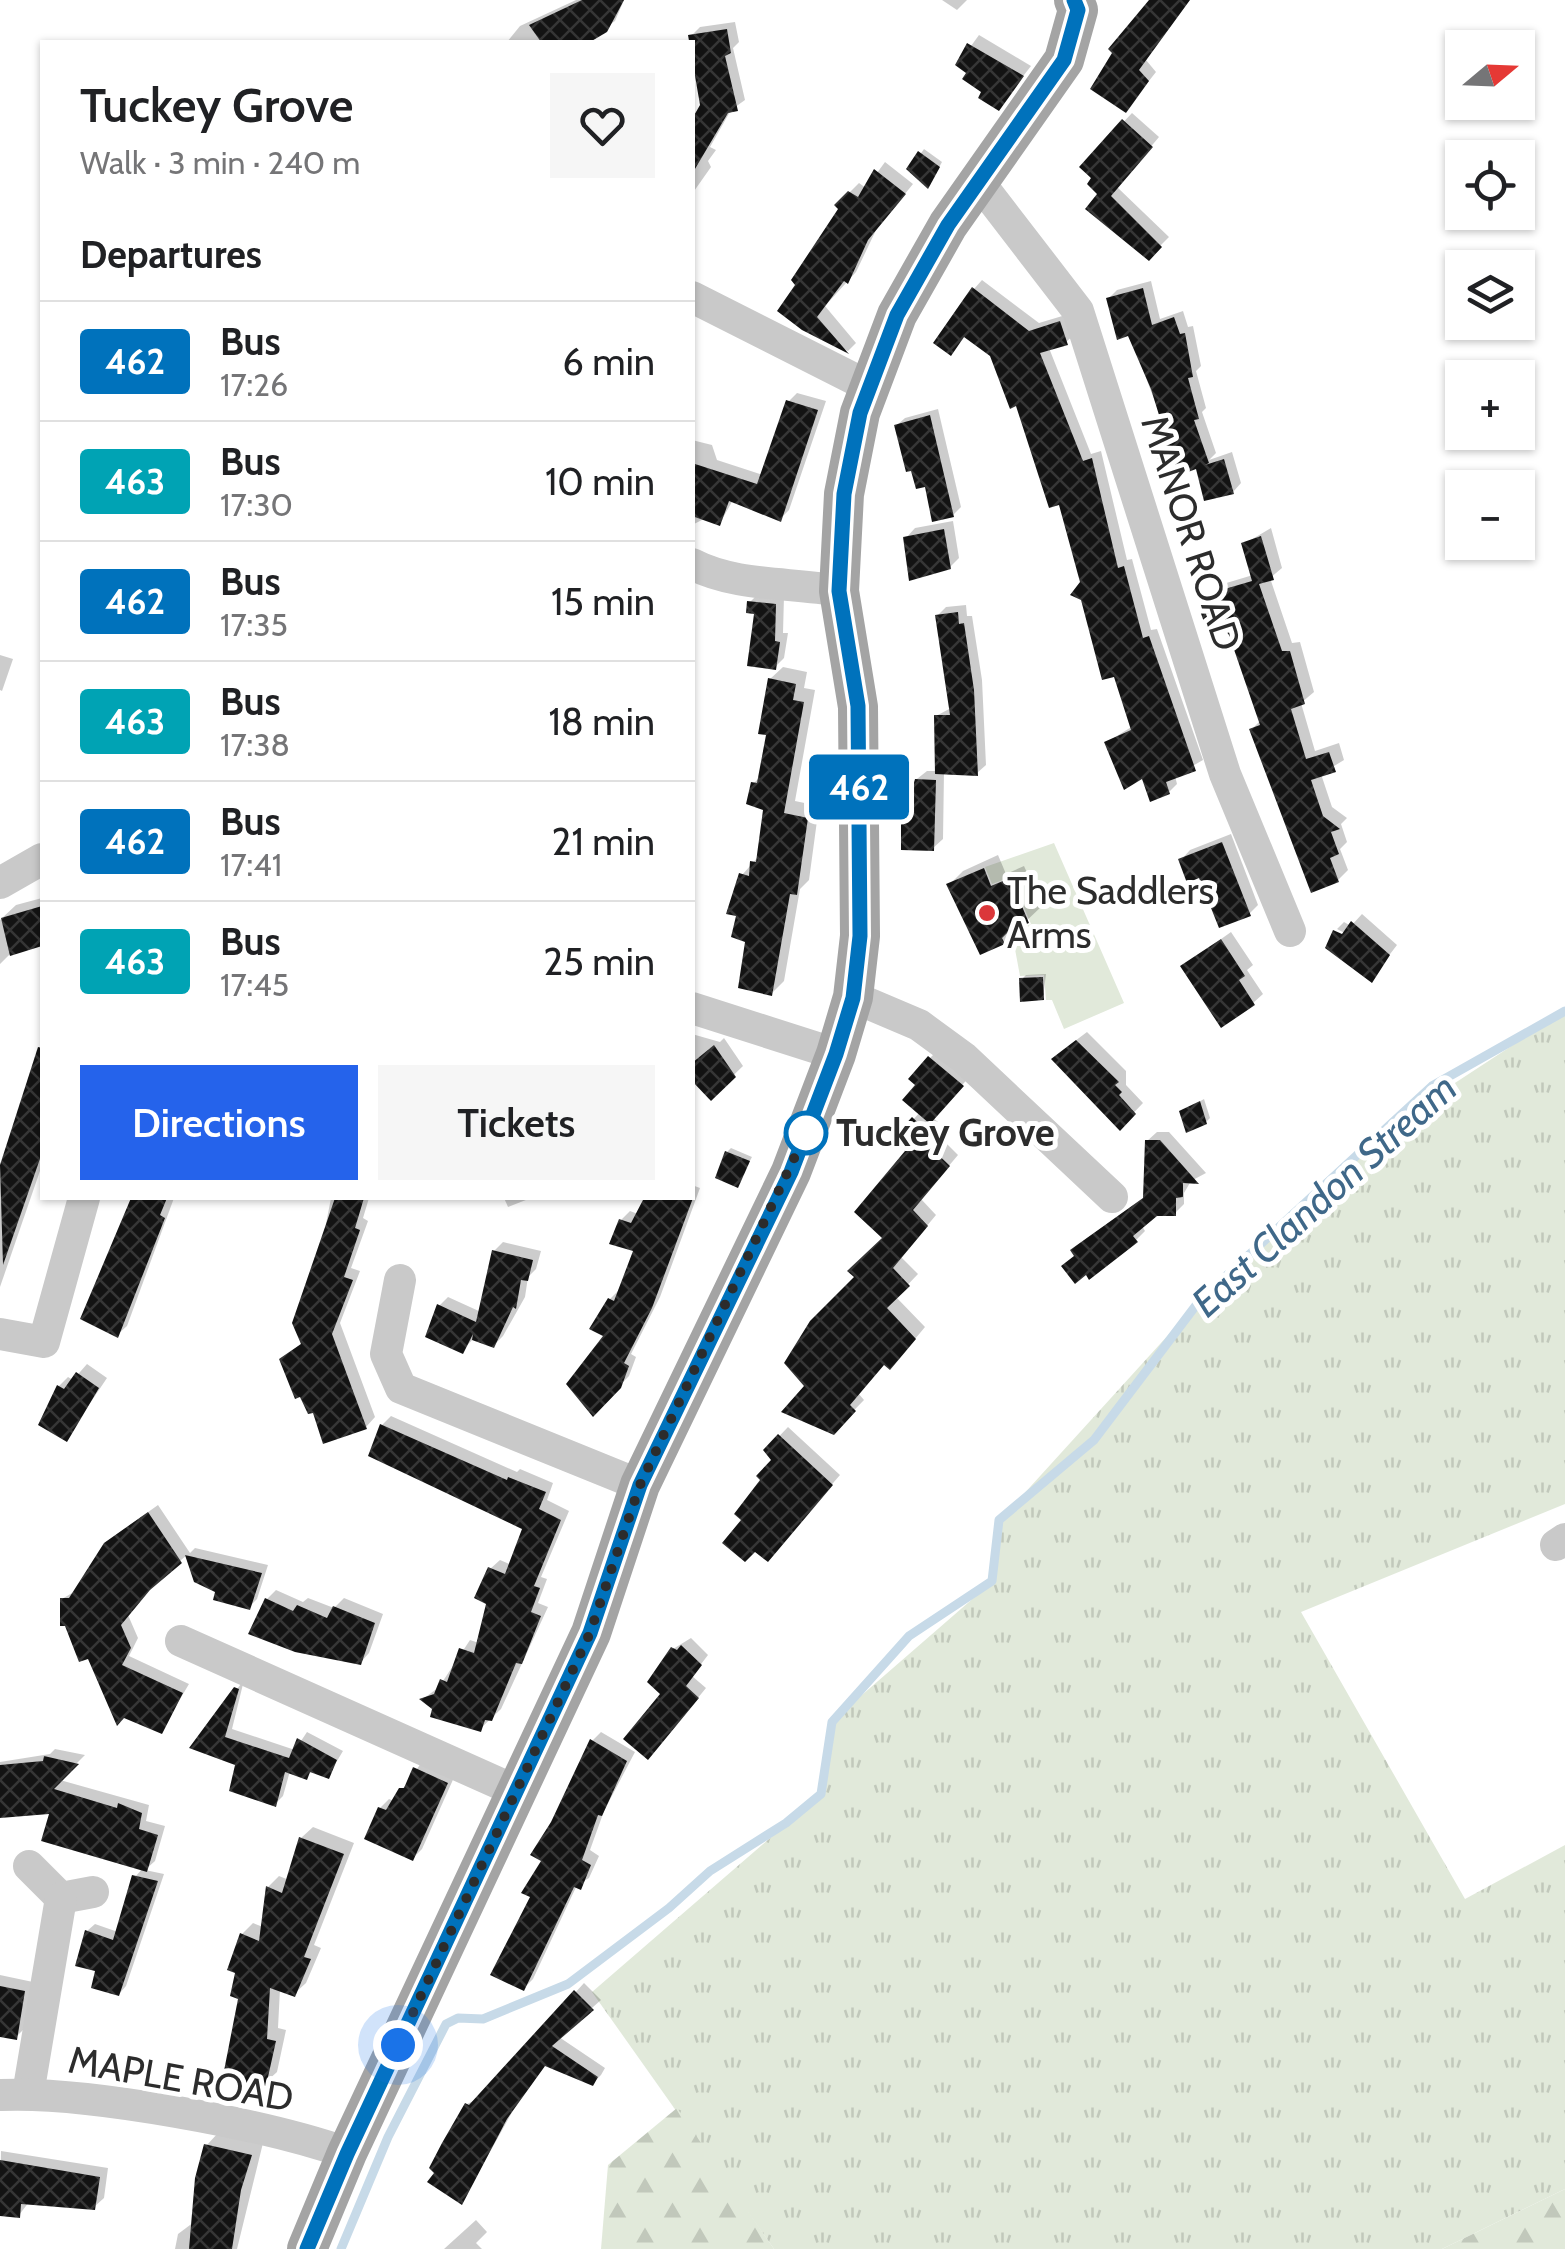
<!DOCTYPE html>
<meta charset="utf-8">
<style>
:root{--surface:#fff;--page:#f6f6f6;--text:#202124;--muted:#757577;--line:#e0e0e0;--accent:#2563eb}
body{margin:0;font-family:Cabin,sans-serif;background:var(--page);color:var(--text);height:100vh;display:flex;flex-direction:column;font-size:38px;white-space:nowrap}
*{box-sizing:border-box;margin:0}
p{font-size:32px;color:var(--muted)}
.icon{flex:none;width:55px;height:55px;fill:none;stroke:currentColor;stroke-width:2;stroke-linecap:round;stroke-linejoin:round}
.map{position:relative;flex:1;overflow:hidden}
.side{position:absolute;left:40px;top:40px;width:655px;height:1160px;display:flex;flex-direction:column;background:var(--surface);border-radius:0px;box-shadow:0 2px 8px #0004}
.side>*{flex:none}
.badge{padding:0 20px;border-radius:8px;font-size:35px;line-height:65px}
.needle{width:65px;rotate:71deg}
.tools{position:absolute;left:1445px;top:30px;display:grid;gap:20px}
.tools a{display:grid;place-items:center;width:90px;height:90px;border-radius:0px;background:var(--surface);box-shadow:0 2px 8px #0004;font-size:50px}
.you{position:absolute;width:50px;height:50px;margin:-25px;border:8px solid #fff;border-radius:50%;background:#1a73e8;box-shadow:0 0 0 15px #1a73e833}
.map>.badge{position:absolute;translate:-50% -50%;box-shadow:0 0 0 5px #fff}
h2{padding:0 40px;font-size:38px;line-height:90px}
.round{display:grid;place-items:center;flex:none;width:105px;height:105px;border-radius:0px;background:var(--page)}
.overview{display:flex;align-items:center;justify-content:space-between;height:170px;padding:0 40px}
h1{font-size:48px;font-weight:600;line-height:75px}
.action{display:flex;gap:20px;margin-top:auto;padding:20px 40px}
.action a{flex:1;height:115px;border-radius:0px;background:var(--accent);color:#fff;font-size:40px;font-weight:600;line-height:115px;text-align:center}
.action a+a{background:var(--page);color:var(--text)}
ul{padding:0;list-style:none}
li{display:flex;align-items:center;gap:30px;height:120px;padding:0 40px;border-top:2px solid var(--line)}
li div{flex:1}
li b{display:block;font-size:38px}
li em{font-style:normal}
li .badge{min-width:110px;font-weight:700;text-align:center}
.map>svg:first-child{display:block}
.grass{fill:url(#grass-tufts)}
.forest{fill:url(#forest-firs)}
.garden{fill:#e1e9da}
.shadow{fill:#0003}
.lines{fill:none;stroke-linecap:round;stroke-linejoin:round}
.stream{stroke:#c7dae8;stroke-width:9}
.building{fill:url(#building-cross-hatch)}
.minor{stroke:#c9c9c9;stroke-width:32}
.major{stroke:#a4a4a4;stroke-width:40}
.line-casing{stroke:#fff;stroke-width:22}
.line{stroke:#0072bc;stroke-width:15}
.walk{stroke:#2c2c2c;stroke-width:10;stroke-dasharray:0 18}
.poi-dot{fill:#db373a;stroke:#fff;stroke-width:4}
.stop-dot{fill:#fff;stroke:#0072bc;stroke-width:5}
.labels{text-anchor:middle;stroke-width:10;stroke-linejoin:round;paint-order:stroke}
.street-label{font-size:38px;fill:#2c2c2c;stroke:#fff}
.poi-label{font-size:38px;fill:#2c2c2c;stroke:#fff;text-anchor:start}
.stop-label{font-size:38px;font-weight:bold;fill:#2c2c2c;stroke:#fff;text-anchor:start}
.water-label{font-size:40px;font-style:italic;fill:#3f6889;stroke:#fff}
</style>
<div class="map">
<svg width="1565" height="2249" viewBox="0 0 1565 2249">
<defs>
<pattern id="grass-tufts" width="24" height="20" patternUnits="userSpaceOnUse" patternTransform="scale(2.5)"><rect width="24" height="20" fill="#e1e9da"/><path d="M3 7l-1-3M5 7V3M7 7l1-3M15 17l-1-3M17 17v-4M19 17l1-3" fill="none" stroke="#c1c8bb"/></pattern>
<pattern id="forest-firs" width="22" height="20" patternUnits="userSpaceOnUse" patternTransform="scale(2.5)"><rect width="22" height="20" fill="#e1e9da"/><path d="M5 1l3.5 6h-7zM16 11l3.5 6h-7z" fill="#c1c8bb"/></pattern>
<pattern id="building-cross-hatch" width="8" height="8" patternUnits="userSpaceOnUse" patternTransform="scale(2.5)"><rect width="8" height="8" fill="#131313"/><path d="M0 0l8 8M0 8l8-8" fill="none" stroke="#363636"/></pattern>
</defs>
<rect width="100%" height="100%" fill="#fff"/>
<path class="grass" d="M1565 1011V1504L1301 1612 1465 1899 1565 1845V2189L1442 2249H774L592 1992 821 1794 832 1721 992 1582 1000 1520 1200 1300 1383 1130Z"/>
<g class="forest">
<path d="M677 2108 774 2249H601L608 2165Z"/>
<path d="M1565 2189V2249H1442Z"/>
</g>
<path class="garden" d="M1054 843 1124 1003 1064 1029 1052 1000H1046L1044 975 1020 976 1012 933 1031 924 1011 877 992 884 985 867Z"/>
<g class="shadow">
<path d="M576 0H624L615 21 585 42H507L520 26Z"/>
<path d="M942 0H967L957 10Z"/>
<path d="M1152 0H1189L1146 60 1156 72 1126 110Z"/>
<path d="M735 22 739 42 733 48 745 100 731 110 710 147 716 150 708 161 711 167 692 194V123L703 105 691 36 700 27Z"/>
<path d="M979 35 1031 66 999 107 958 64Z"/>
<path d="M1132 113 1159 137 1117 187 1169 237 1148 258 1082 166Z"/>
<path d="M924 149 942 162 931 182 910 169Z"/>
<path d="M885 162 913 184 877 228 856 272 825 306 856 343 848 351 804 328 842 208 837 205 859 183 866 188Z"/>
<path d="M982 280 1039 323 1069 314 1075 334 1066 342 1049 348 1091 454 1101 451 1127 560 1132 559 1151 630 1157 629 1203 760 1175 776 1177 784 1169 792 1107 742 1133 726 1083 583 1061 502 1018 403 992 354 966 335 951 353 974 289Z"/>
<path d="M1151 281 1160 319 1183 311 1188 327 1193 326 1201 366 1196 371 1206 408 1202 412 1216 453 1209 460 1232 452 1241 483 1233 492 1197 465 1154 446 1168 436 1129 333 1108 299 1117 290Z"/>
<path d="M797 393 826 401 789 510 780 519 733 500 720 523 706 518 692 525V440L712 445 717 460 763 475 788 402Z"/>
<path d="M938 409 961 507 953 515 927 483 896 426 905 418Z"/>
<path d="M953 521 959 558 950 567 906 538 915 528Z"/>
<path d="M1271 528 1282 568 1270 578 1292 643 1300 642 1314 692 1301 703 1315 751 1339 743 1344 760 1321 774 1332 807 1347 818 1341 824 1347 842 1340 849 1348 870 1338 880 1252 729 1261 720 1231 633 1202 608 1223 584 1253 575 1244 544Z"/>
<path d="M759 593 784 596 783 633H788L784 658 775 667 750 602Z"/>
<path d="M966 605 967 616H972L982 680 986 765 977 773 944 772 943 839 933 848 903 790 927 771H937L936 716 951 708 937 616 946 607Z"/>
<path d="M0 655 13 659 2 691 0 690Z"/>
<path d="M783 667 807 672 804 688 815 690 795 801 819 806 809 880 800 889 784 981 772 993 748 940 742 875 759 856 766 808 753 784 761 776 769 733 770 679Z"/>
<path d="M1231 834 1258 905 1249 914 1181 860 1190 850Z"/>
<path d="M998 855 1006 874 1024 866 1042 906 1004 942 949 885 963 871Z"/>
<path d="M42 898V944L11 953 0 964V920L16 905Z"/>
<path d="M1362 914 1397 945 1371 979 1354 938 1337 929 1344 922 1351 926Z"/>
<path d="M1231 932 1253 965 1247 970 1263 994 1253 1003 1183 966Z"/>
<path d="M1046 974 1043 998 1022 979 1026 975Z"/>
<path d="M1087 1032 1126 1071V1085L1143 1103 1120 1127 1063 1050Z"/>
<path d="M692 1034 720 1042 724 1038 743 1066 711 1097 692 1076Z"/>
<path d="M939 1049 971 1075 933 1118 938 1122 932 1129 958 1155 921 1199 936 1215 901 1257 918 1274 896 1297 925 1327 900 1357 885 1362 858 1393 864 1400 833 1432 808 1386 858 1277 885 1238 908 1151 896 1139 920 1112 919 1085 930 1058Z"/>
<path d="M42 1051V1165L0 1287V1177Z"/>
<path d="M1204 1099 1210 1118 1206 1122 1181 1112Z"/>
<path d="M1157 1132H1169L1206 1173 1191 1181 1184 1193V1204L1175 1213 1156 1214 1142 1226 1145 1231 1136 1240 1090 1276 1076 1255 1082 1242 1146 1196 1147 1141Z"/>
<path d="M731 1148 752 1157 737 1185 727 1152Z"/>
<path d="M692 1185 700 1188 660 1297 631 1354 636 1357 629 1376 593 1413 610 1299 618 1291 636 1250 621 1220 630 1211 638 1214 646 1198H692Z"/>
<path d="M132 1198H174L127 1326 117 1335 83 1319Z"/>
<path d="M331 1198H369L363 1218 368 1221 351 1268 360 1271 340 1323 375 1417 366 1427 325 1441 314 1410 282 1359 303 1342Z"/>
<path d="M504 1198H531L508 1207Z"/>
<path d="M503 1242 541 1251 536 1269 528 1277 525 1297 503 1336 494 1345 474 1338 462 1351 439 1306 448 1297 481 1312 494 1251Z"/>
<path d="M87 1364 107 1378 66 1439 41 1424 59 1386 68 1377 73 1380Z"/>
<path d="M391 1416 517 1472 520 1469 553 1483 547 1500 569 1511 541 1577 547 1579 538 1603 548 1607 501 1709 480 1729 423 1699 439 1687 470 1640 479 1643 489 1602 490 1569 500 1560 512 1565 525 1528 382 1425Z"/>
<path d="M788 1427 840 1475 776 1549H755L744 1520 775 1460 766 1450Z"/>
<path d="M158 1505 190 1553 195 1548 268 1565 257 1599 249 1607 196 1580 187 1555 154 1583 128 1615 138 1638 129 1656 189 1684 161 1731 62 1599 77 1590 116 1535Z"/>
<path d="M276 1590 303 1602 308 1598 334 1608 344 1598 383 1614 369 1653 360 1663 267 1599Z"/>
<path d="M691 1638 708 1655 692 1676 706 1688 657 1748 673 1649Z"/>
<path d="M244 1680 232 1729 295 1750 307 1732 343 1751 328 1776 313 1770 306 1777 290 1771 283 1796 275 1804 238 1764 193 1746Z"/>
<path d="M601 1732 635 1752 604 1811 590 1850 599 1856 589 1878 577 1885 533 1979 524 1988 534 1895 553 1823 592 1741Z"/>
<path d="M55 1749 85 1755 60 1780 149 1805 146 1821 165 1826 155 1861 145 1870 164 1874 126 1986 119 1994 98 1969 87 1931 95 1924 118 1932 135 1877 143 1868 53 1811 0 1816V1762L50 1754Z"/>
<path d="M424 1759 456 1773 422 1849 413 1858 380 1808 389 1799 394 1801Z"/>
<path d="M313 1827 354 1843 314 1945 321 1948 306 1983 294 1994 280 1989 278 2028 286 2030 277 2072 265 2083 240 1997 242 1934 253 1923 263 1927 268 1887 279 1876 289 1880 301 1838Z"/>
<path d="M0 1975 33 1982 25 2028 16 2037 0 2034Z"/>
<path d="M584 1983 601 2000 559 2037 605 2068 601 2075 593 2083 546 2064 515 2107 462 2202 467 2104 479 2098Z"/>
<path d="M218 2133 263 2143 237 2249H175L178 2234 194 2222 206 2146Z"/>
<path d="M1 2151 108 2168 104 2198 94 2207 29 2202 19 2215 0 2213Z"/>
<path d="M476 2220 487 2232 476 2243 482 2249H444Z"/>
</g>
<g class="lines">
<path class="stream" d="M341 2249 388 2137 446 2024 458 2018 483 2019 568 1984 669 1908 710 1871 786 1823 821 1794 832 1722 909 1636 992 1581 999 1520 1094 1440 1200 1300 1432 1086 1565 1011"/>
</g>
<g class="building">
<path d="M582 0H624L607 32 590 42H541L529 25Z"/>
<path d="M1149 0H1190L1139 70 1149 81 1126 113 1090 89 1112 53 1108 49Z"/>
<path d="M727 29 731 53 725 56 738 111 728 113 692 174V119L700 105 688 35Z"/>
<path d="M967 43 1024 76 999 111 978 98 981 92 962 79 966 73 955 65Z"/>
<path d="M1122 119 1153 147 1111 196 1162 247 1149 261 1085 209 1097 194 1087 184 1091 178 1079 167Z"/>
<path d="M918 151 940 167 928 189 906 169Z"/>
<path d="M874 169 906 194 868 240 848 284 844 281 817 317 849 354 802 330 777 311 795 285 791 280 838 209 834 205 848 191 858 197Z"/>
<path d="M972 287 1029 331 1060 321 1068 345 1040 353 1083 461 1092 458 1118 568 1124 566 1143 638 1149 636 1196 771 1166 782 1170 794 1150 802 1142 779 1124 790 1104 742 1131 730 1114 677 1102 680 1081 600 1070 595 1080 582 1059 505 1049 508 1016 406 1010 409 990 356 964 337 951 356 933 343Z"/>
<path d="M1143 288 1152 325 1174 317 1180 334 1185 333 1193 377 1188 378 1199 419 1194 420 1209 463 1205 465 1224 459 1234 494 1204 501 1196 469 1165 481 1152 445 1167 441 1151 389 1128 336 1117 340 1106 298Z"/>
<path d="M786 400 818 410 781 522 729 501 720 526 692 516V463L757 484Z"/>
<path d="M930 415 954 517 932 522 925 487 916 489 911 471 906 472 894 425Z"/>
<path d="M944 529 951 569 909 581 903 537Z"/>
<path d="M1261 536 1274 580 1259 584 1282 651H1290L1305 704 1291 709 1306 759 1329 752 1336 772 1311 780 1323 816 1340 829 1331 832 1339 854 1330 858 1339 882 1311 893 1249 729 1260 725 1229 635 1225 630 1209 636 1199 608 1212 601 1211 593 1252 581 1241 543Z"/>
<path d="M747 601 776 604 775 641 780 642 776 670 747 666 754 614 746 613Z"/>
<path d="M958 612 959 624 964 623 974 690 978 776 935 774 934 715H950L935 615Z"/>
<path d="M768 678 796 684 793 700 804 702 784 813 808 818 797 895 790 894 772 996 738 988 745 942 731 937 736 916 726 914 739 873 749 876 750 861 756 862 763 810 746 804 751 782 757 783 766 735 758 734Z"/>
<path d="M915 779 936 780 934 851 901 850V789L912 790Z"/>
<path d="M1222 842 1251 916 1219 928 1199 878 1187 883 1178 859Z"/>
<path d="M984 868 991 886 1010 878 1029 923 1009 931 1002 938 1005 944 980 955 946 884Z"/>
<path d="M42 906V946L10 956 1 918Z"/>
<path d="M1351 921 1390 955 1372 983 1325 948 1333 930 1342 934Z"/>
<path d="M1221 939 1245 976 1239 980 1255 1005 1221 1028 1180 966Z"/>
<path d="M1043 977 1044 1000 1020 1002 1019 978Z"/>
<path d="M1076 1040 1119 1082 1115 1085 1122 1092 1119 1095 1136 1114 1120 1131 1051 1059Z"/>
<path d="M714 1045 736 1077 711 1101 692 1081V1063Z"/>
<path d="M38 1047 42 1048V1153L3 1265 0 1165Z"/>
<path d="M928 1056 964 1086 930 1124 902 1100 915 1085 908 1079Z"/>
<path d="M1200 1101 1207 1124 1186 1133 1179 1111Z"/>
<path d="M912 1117 930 1134 923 1140 950 1166 913 1210 928 1226 893 1268 910 1286 887 1308 916 1339 890 1370 884 1365 850 1405 856 1411 834 1435 781 1412 804 1386 784 1363 810 1321 854 1277 847 1271 882 1238 854 1212 905 1151 892 1139Z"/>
<path d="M1145 1140H1160L1199 1184 1183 1183V1197L1176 1198V1216H1157L1133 1236 1138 1242 1089 1280 1086 1275 1075 1284 1061 1266 1074 1256 1070 1250 1143 1198Z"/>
<path d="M725 1151 750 1161 738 1188 715 1178Z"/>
<path d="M131 1198H167L160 1215 165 1218 118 1338 80 1319Z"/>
<path d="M335 1198H364L355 1228 360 1230 344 1277 353 1280 332 1334 367 1429 323 1444 313 1413 308 1414 300 1397 295 1399 279 1359 301 1344 292 1323Z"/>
<path d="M644 1198H693L652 1308 624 1363 629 1366 621 1388 593 1417 566 1384 603 1336 589 1329 608 1298 614 1301 633 1251 609 1244 619 1219 631 1223Z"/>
<path d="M492 1250 533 1260 528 1281 521 1280 516 1309 513 1307 494 1348 472 1340 473 1334 463 1354 425 1337 437 1304 476 1322Z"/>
<path d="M76 1372 99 1388 67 1442 38 1425 57 1385 64 1389Z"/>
<path d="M380 1424 507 1480 508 1477 546 1492 539 1509 561 1520 534 1586 540 1588 531 1612 541 1616 522 1664 516 1663 492 1721 485 1720 481 1732 430 1717 432 1709 419 1699 434 1694 440 1679 447 1682 459 1648 474 1653 486 1604 474 1598 488 1567 505 1574 522 1529 368 1456Z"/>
<path d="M778 1434 833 1485 768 1562 755 1552 745 1562 722 1543 741 1520 734 1514 760 1480 756 1476 771 1460 763 1450Z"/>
<path d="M148 1512 182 1563 150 1590 121 1625 131 1648 122 1665 183 1693 162 1734 124 1718 117 1726 88 1659 79 1662 65 1626H60V1598H69L104 1543Z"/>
<path d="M185 1555 262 1573 250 1610 213 1600 215 1592 194 1582Z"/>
<path d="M265 1598 293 1611 297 1605 327 1618 333 1606 375 1623 361 1665 295 1652 248 1634Z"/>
<path d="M681 1645 702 1665 686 1686 699 1698 648 1760 623 1739 660 1694 647 1682 671 1647 677 1650Z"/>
<path d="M234 1687 239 1689 225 1737 289 1758 297 1738 337 1760 329 1779 310 1772 307 1780 285 1772 276 1807 229 1791 235 1765 189 1748Z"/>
<path d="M590 1739 627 1761 602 1816 598 1815 582 1860 591 1865 581 1890 574 1887 524 1991 490 1975 530 1897 521 1893 541 1861 530 1855 551 1822Z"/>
<path d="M44 1756 79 1764 54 1789 117 1808 118 1803 142 1813 139 1829 158 1835 147 1872 41 1841 49 1814 0 1818V1765L43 1761Z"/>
<path d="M413 1767 448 1783 413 1861 364 1839 378 1807 386 1810 399 1788H404Z"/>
<path d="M299 1837 344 1854 304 1957 311 1959 295 1997 270 1988 267 2039 276 2041 266 2086 241 2082V2075L223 2076 238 1999 230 1996 235 1973 227 1970 240 1933 259 1941 266 1886 282 1893Z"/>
<path d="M132 1875 158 1881 119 1996 91 1988 95 1971 75 1966 85 1930 113 1940Z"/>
<path d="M0 1986 25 1991 17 2040 0 2037Z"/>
<path d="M574 1990 594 2010 552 2046 598 2077 593 2086 545 2066 507 2119 462 2205 427 2182 434 2173 429 2168 442 2143 465 2103 469 2105Z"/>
<path d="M204 2144 252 2155 241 2190 232 2249H189L195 2178Z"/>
<path d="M0 2160 100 2177 95 2210 21 2204 20 2218 0 2216Z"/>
</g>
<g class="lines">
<g class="minor">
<path d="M978 181 1078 311 1225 774 1290 931"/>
<path d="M692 297 868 386"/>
<path d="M692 564C736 587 791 582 839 591"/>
<path d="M0 883 42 859"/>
<path d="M853 997 919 1025 964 1058 1112 1197"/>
<path d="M692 1008 836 1054"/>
<path d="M400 1280 386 1354 401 1388 640 1485"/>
<path d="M0 1334 44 1342 84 1198"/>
<path d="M1556 1545 1565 1539"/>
<path d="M181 1641 516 1791"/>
<path d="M29 1866 61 1898 93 1892"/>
<path d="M28 2094 61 1898"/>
<path d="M0 2095C87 2091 264 2124 347 2153"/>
</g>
<path class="major" d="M307 2249 347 2153 591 1633 640 1485 791 1172 836 1054 853 997 860 936 858 707 839 591 844 494 860 413 897 315 948 225 1064 60 1078 10 1074 0"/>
</g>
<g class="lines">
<g class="line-casing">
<path id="line" d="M307 2249 347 2154 590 1633 640 1485 791 1172 836 1054 853 998 860 936 858 706 839 591 844 494 860 413 897 315 948 225 1064 60 1078 10 1074 0"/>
</g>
<use href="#line" class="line"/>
<path class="walk" d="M398 2045 590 1633 640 1485 806 1133"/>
</g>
<circle class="poi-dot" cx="987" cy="913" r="10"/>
<circle class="stop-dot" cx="806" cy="1133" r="20"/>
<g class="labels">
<g class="street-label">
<text transform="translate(1191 533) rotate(72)" y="13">MANOR ROAD</text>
<text transform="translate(181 2079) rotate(10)" y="13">MAPLE ROAD</text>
</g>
<g class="poi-label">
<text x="1007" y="904">The Saddlers<tspan x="1007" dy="44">Arms</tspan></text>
</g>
<g class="stop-label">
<text x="836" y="1146">Tuckey Grove</text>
</g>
<g class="water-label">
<text transform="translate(1324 1195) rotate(-42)" y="14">East Clandon Stream</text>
</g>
</g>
</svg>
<div class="tools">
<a><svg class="needle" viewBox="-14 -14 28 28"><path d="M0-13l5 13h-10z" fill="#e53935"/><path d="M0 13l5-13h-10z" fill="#757577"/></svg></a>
<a><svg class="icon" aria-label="locate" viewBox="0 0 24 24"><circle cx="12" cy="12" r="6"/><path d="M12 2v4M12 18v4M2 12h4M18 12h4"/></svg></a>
<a><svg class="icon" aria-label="layers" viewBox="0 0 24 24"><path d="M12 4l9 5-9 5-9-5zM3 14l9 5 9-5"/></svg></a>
<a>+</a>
<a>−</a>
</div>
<div class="you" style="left:398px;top:2045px"></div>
<b class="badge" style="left:859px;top:787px;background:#0072bc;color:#fff">462</b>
<section class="side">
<div class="overview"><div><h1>Tuckey Grove</h1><p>Walk · 3 min · 240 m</p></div><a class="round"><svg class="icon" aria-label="heart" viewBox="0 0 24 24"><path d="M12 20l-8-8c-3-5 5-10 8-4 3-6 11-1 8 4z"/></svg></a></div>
<h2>Departures</h2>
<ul>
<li><span class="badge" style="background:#0072bc;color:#fff">462</span><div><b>Bus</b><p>17:26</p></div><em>6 min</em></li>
<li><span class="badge" style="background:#00a3b4;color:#fff">463</span><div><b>Bus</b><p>17:30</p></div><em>10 min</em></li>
<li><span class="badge" style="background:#0072bc;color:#fff">462</span><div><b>Bus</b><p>17:35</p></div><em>15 min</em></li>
<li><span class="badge" style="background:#00a3b4;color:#fff">463</span><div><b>Bus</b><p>17:38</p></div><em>18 min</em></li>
<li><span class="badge" style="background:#0072bc;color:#fff">462</span><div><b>Bus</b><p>17:41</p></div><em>21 min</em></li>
<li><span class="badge" style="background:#00a3b4;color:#fff">463</span><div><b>Bus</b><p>17:45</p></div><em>25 min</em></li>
</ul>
<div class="action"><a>Directions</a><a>Tickets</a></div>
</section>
</div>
